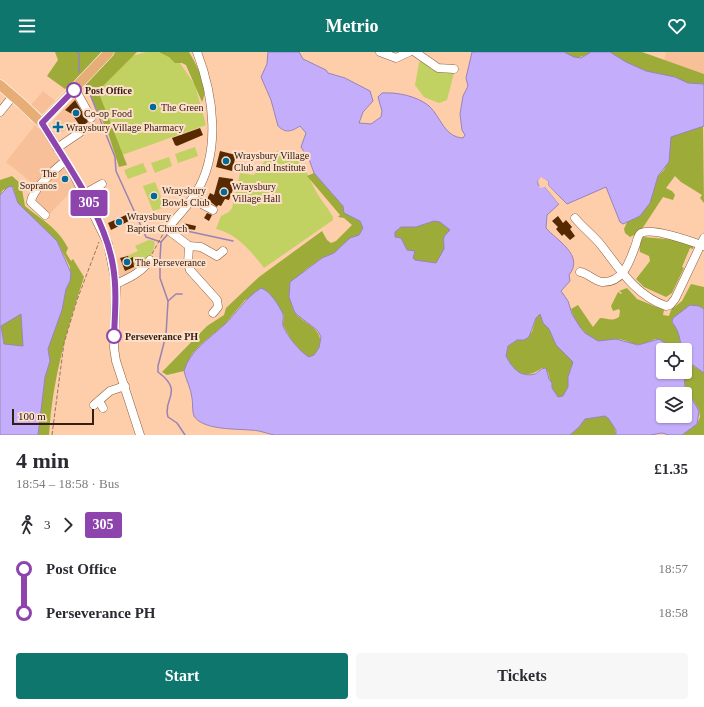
<!DOCTYPE html>
<meta charset="utf-8">
<style>
:root{--surface:#fff;--page:#f7f7f7;--text:#2b2b33;--muted:#7c7c81;--accent:#0f766e}
body{margin:0;font-family:Georgia,serif;background:var(--page);color:var(--text);height:100vh;display:flex;flex-direction:column;font-size:15px;white-space:nowrap}
*{box-sizing:border-box;margin:0}
p{font-size:13px;color:var(--muted)}
.icon{flex:none;width:22px;height:22px;fill:none;stroke:currentColor;stroke-width:2;stroke-linecap:round;stroke-linejoin:round}
.map{position:relative;height:383px;overflow:hidden}
.drawer{display:flex;flex-direction:column;background:var(--surface);flex:1}
.drawer>*{flex:none}
.badge{padding:0 8px;border-radius:3px;font-size:14px;line-height:26px}
.tools{position:absolute;left:656px;top:291px;display:grid;gap:8px}
.tools a{display:grid;place-items:center;width:36px;height:36px;border-radius:4px;background:var(--surface);box-shadow:0 1px 3px #0004;font-size:20px}
.scale{position:absolute;left:12px;bottom:10px;width:82px;box-sizing:border-box;padding-left:4px;border:2px solid #332013;border-top:0;font-size:11px;line-height:14px;white-space:nowrap;color:#332013;-webkit-text-stroke:3px #fddfca;paint-order:stroke}
.map>.badge{position:absolute;translate:-50% -50%;box-shadow:0 0 0 2px #fff}
.legs{display:flex;align-items:center;gap:6px;height:44px;padding:0 16px;font-size:13px}
.legs p{margin-inline-start:auto}
.head{display:flex;align-items:center;justify-content:space-between;height:68px;padding:0 16px}
h1{font-size:22px;font-weight:800;line-height:30px}
.primary-button{display:flex;gap:8px;margin-top:auto;padding:8px 16px}
.primary-button a{flex:1;height:46px;border-radius:4px;background:var(--accent);color:#fff;font-size:16px;font-weight:800;line-height:46px;text-align:center}
.primary-button a+a{background:var(--page);color:var(--text)}
ul{padding:0 16px;list-style:none}
li{display:flex;align-items:center;gap:14px;height:44px;font-size:15px}
li i{display:grid;place-items:center;width:6px;height:100%;margin:0 5px;background:currentColor}
li i::after{content:'';width:10px;height:10px;margin:-5px;border:3px solid;border-radius:50%;background:var(--surface)}
li p{margin-inline-start:auto}
li:first-child i{background:linear-gradient(#0000 50%,currentColor 0)}
li:last-child i{background:linear-gradient(currentColor 50%,#0000 0)}
header{display:flex;justify-content:space-between;align-items:center;height:52px;padding:0 16px;background:var(--accent);color:#fff;font-size:18px;font-weight:800}
.map>svg:first-child{display:block}
.built{fill:#f8c099}
.green{fill:#c1d162}
.forest{fill:#9dac39}
.water{fill:#c4aefc;stroke:#9883b6;fill-rule:evenodd}
.pier{fill:#fecdaa}
.lines{fill:none;stroke-linecap:round;stroke-linejoin:round}
.stream{stroke:#9883b6;stroke-width:1.5}
.building{fill:#562900}
.minor-casing{stroke:#8b6040;stroke-width:9}
.major-casing{stroke:#fff;stroke-width:11}
.path{stroke:#96745c;stroke-width:1;stroke-dasharray:4 2;stroke-linecap:butt}
.minor{stroke:#fff;stroke-width:8}
.major{stroke:#e7ad76;stroke-width:10}
.line-1-casing{stroke:#fff;stroke-width:9}
.line-1{stroke:#8e44ad;stroke-width:6}
.stop-1-dot{fill:#fff;stroke:#8e44ad;stroke-width:2}
.poi-dot{fill:#006a98;stroke:#fddfca;stroke-width:1.5}
.labels{text-anchor:middle;stroke-width:4;stroke-linejoin:round;paint-order:stroke}
.stop-label{font-size:10px;font-weight:bold;fill:#332013;stroke:#fddfca;text-anchor:start}
.poi-label{font-size:10px;fill:#332013;stroke:#fddfca;text-anchor:start}
</style>
<header><svg class="icon" aria-label="menu" viewBox="0 0 24 24"><path d="M4 6h16M4 12h16M4 18h16"/></svg>Metrio<svg class="icon" aria-label="heart" viewBox="0 0 24 24"><path d="M12 20l-8-8c-3-5 5-10 8-4 3-6 11-1 8 4z"/></svg></header>
<div class="map">
<svg width="704" height="383" viewBox="0 0 704 383">
<rect width="100%" height="100%" fill="#fecdaa"/>
<g class="built">
<path d="M666 0H704V22L664 9Z"/>
<path d="M80 37 101 73 91 78 88 71 81 75 78 72 58 82 53 73 54 68Z"/>
<path d="M43 39 57 50 45 64 31 53Z"/>
<path d="M35 73 43 80 76 134 45 167 26 151 36 134 6 110Z"/>
<path d="M149 188 155 190V192L148 210 127 224 120 225 117 207 138 199 135 194Z"/>
</g>
<g class="green">
<path d="M146 0H160L175 4 195 33 206 73 122 103 97 38 132 4Z"/>
<path d="M421 8 432 18 454 21 447 48 439 51 424 45 415 33 419 11Z"/>
<path d="M195 95 198 104 178 111 175 102Z"/>
<path d="M279 98C304 104 306 122 317 141 322 150 329 157 333 165V168L264 216C252 200 236 181 216 177L221 164 229 160 232 156 240 121 254 123 267 106Z"/>
<path d="M169 105 172 114 155 121 151 111Z"/>
<path d="M143 111 147 120 128 127 124 118Z"/>
<path d="M155 130 165 155 153 159 143 134Z"/>
<path d="M149 188 154 189C156 203 145 210 134 215L133 206 129 207 128 204 138 199 135 194Z"/>
</g>
<g class="forest">
<path d="M55 0H137L98 39 127 113 119 115 108 81 90 43 76 30 65 37 47 24 58 8Z"/>
<path d="M159 0H189C196 12 210 36 202 50L186 13 182 11H175L169 5Z"/>
<path d="M564 0H591C582 6 573 8 564 0Z"/>
<path d="M610 0H642L704 22V32L688 31 675 25 646 19 626 10Z"/>
<path d="M703 74 704 151 700 146 702 143 681 130 675 124 666 136 672 139 675 143 673 148 663 145 640 180 630 185 625 181 624 177 627 170 640 164 650 151 658 124 664 118 670 105V85Z"/>
<path d="M314 121 343 154 344 160 360 169 363 176 359 183 350 186 334 201 322 206 305 218 290 248C292 252 293 259 296 262 306 273 327 278 318 297 316 301 314 304 309 305L304 302 292 289 283 273 284 263 269 241 245 248 225 272 200 293 192 302 184 319 167 323 162 320 207 274 224 263 226 256 259 225 322 179 327 188 331 191 336 189 352 173 344 166 338 165 340 163 307 124Z"/>
<path d="M12 124 21 132 25 154C43 169 57 175 68 196L66 201 71 209 73 207 84 225C67 277 52 329 49 383H38L45 325 50 309 48 297 62 258 66 237 70 229V215L57 189 18 151 13 135 3 138 0 143V128Z"/>
<path d="M434 169 440 170 451 178C442 186 444 186 444 197L437 211 415 208 412 206 415 201 407 198 401 186 395 185V180L401 175H416Z"/>
<path d="M643 185 678 188 694 193 693 197 690 196 682 215 684 216 672 241 666 245 644 235 636 227 650 209 649 204 640 200 639 193Z"/>
<path d="M691 232 704 235V257L702 255 690 253 673 266 672 270C681 282 679 285 683 298H676L671 294 655 287C633 298 635 289 617 287 612 287 606 290 601 289 588 289 574 269 571 257L578 253 593 275 600 266C608 266 611 270 619 265L620 259 619 257 613 259 611 254 618 240 621 242 622 241 619 239 627 236 637 247 664 258 663 263 669 264 671 258 682 249Z"/>
<path d="M21 262 23 294 4 292 1 274Z"/>
<path d="M539 262 541 263 542 268 549 277 556 293 573 310 568 325V335L563 344 558 345 552 336 548 320 542 316C524 329 515 320 506 304L508 294 517 288H524L532 280 536 266Z"/>
<path d="M689 311 704 321V383H682L697 372 700 365 699 358 684 332 685 314Z"/>
<path d="M605 364C611 367 616 377 616 383H570L579 375 585 367Z"/>
</g>
<g class="water">
<path d="M268 0H299L303 7 326 18 328 21 345 26 370 39 373 49 363 60 359 71 371 72 381 65 382 59 378 45 382 41C397 40 417 44 429 54 441 65 444 85 463 86L465 83 462 78 460 62 463 44 468 34 466 26 472 0H564L574 5 581 6 591 0H610L626 10 646 19 675 25 688 31 704 32V74L671 85 669 110 658 124 650 151 640 164 623 172 620 170 606 135 567 152 548 133V129L541 126 538 128V133L545 135 559 152 547 163 546 176C556 188 585 203 569 223L570 229 561 239 568 249 572 262 580 275 585 281 598 289 616 287 638 293 659 287 676 298H663V320H684L685 335 699 359 697 372 682 383H669L662 381 650 383H616V378L608 366 605 364 585 367 579 375 570 383H274C269 382 264 380 259 379 243 376 204 380 194 364 192 359 193 351 192 346 191 336 186 328 184 319 190 298 208 288 224 273 237 261 245 246 261 236 270 239 279 253 283 262 284 266 282 270 283 274 288 285 299 299 309 305L314 303 319 296 321 285 318 279 295 261 289 245 290 230 322 206 334 201 350 186 359 183 363 176 360 169 344 161 343 154 314 121 309 107 301 95 306 81 300 74C292 79 286 82 278 74L271 48 261 25 267 12ZM434 169 440 170 450 178C441 187 444 185 444 197L436 211 415 208 413 206 415 199 407 198 401 186 395 185V180L401 175H416ZM540 262 543 271 549 277 556 293 573 310 568 325V335L563 344 558 345 552 336V331L549 327 546 316C541 316 539 320 535 322 519 326 512 315 506 304L508 294 517 288H524L529 285 536 266ZM663 342H685V364H663Z"/>
<path d="M12 134 18 151 57 189 71 221 70 229 66 237 62 258 48 297 50 309 45 325 38 383H0V143L8 135ZM21 262 23 294 4 292 1 274Z"/>
<path d="M690 253 699 254 704 257V321L690 311 685 314V298H683C678 285 681 282 672 270L673 266Z"/>
</g>
<path class="pier" d="M541 125 548 129V133L562 148 561 150 551 139 560 150 559 152 545 135 540 136 538 128Z"/>
<g class="lines">
<g class="stream">
<path d="M77 0 79 2V20"/>
<path d="M86 32 115 105 116 119 146 185 161 190"/>
<path d="M173 176 233 189"/>
<path d="M168 182 161 190 160 207V226L168 249 166 283 158 314V320C185 340 162 347 168 365L177 371 185 383"/>
<path d="M168 249 176 242H182"/>
</g>
</g>
<g class="building">
<path d="M75 48 88 70 82 74H80L72 62 65 58Z"/>
<path d="M200 76 203 83 177 94 175 93 172 86Z"/>
<path d="M220 99 236 103 232 119 216 115Z"/>
<path d="M219 125 233 127 232 132H235L229 148 225 147 221 154 218 153 217 155 207 147 210 141 214 143Z"/>
<path d="M207 161 212 163 209 169 204 166Z"/>
<path d="M126 163 129 169 111 178 108 171Z"/>
<path d="M558 164 563 171 566 168 572 175 570 177 575 184 570 188 564 182 562 184 556 177 558 175 552 169Z"/>
<path d="M183 171 196 174 195 178 182 176Z"/>
<path d="M128 204 129 207 133 205 134 215 125 219 120 206Z"/>
</g>
<g class="lines">
<g class="minor-casing">
<g id="minor">
<path d="M197 0C214 44 221 100 196 141 188 154 177 165 167 177L189 194 188 212 190 218 217 248 218 255 213 261"/>
<path d="M380 0 396 6 409 0"/>
<path d="M415 0 438 16 454 17"/>
<path d="M75 37 91 66"/>
<path d="M0 60 13 44"/>
<path d="M42 71 73 121 108 192 116 232 114 296 116 309 140 383"/>
<path d="M57 96 82 79"/>
<path d="M84 142 102 132"/>
<path d="M192 147 213 158"/>
<path d="M45 163 31 150C32 138 55 117 65 109"/>
<path d="M575 166C583 176 593 183 601 193 619 216 636 244 666 254L670 253 675 247 704 186"/>
<path d="M189 194 201 195 217 204 223 199"/>
<path d="M580 220C588 221 594 229 602 230 624 231 630 208 636 192 637 188 638 183 641 181 653 175 693 190 704 194"/>
<path d="M116 232C129 226 141 221 150 208"/>
<path d="M99 349 103 356"/>
<path d="M94 353 110 339 125 334"/>
</g>
</g>
<g class="major-casing">
<path id="major" d="M0 33 22 52 42 71 109 0"/>
</g>
<g class="path">
<path d="M152 202 163 182"/>
<path d="M52 383 64 291 77 248 99 190"/>
</g>
<use href="#minor" class="minor"/>
<use href="#major" class="major"/>
</g>
<g class="lines">
<g class="line-1-casing">
<path id="line-1" d="M74 38 42 71C68 114 105 164 113 214 117 237 115 261 114 284"/>
</g>
<use href="#line-1" class="line-1"/>
</g>
<g class="stop-1-dot">
<circle cx="74" cy="38" r="7"/>
<circle cx="114" cy="284" r="7"/>
</g>
<g class="poi-dot">
<circle cx="153" cy="55" r="4"/>
<circle cx="76" cy="61" r="4"/>
<path d="M56 69h4v4h4v4h-4v4h-4v-4h-4v-4h4z"/>
<circle cx="226" cy="109" r="4"/>
<circle cx="65" cy="127" r="4"/>
<circle cx="224" cy="140" r="4"/>
<circle cx="154" cy="144" r="4"/>
<circle cx="119" cy="170" r="4"/>
<circle cx="127" cy="210" r="4"/>
</g>
<g class="labels">
<g class="stop-label">
<text x="85" y="42">Post Office</text>
<text x="125" y="288">Perseverance PH</text>
</g>
<g class="poi-label">
<text x="161" y="59">The Green</text>
<text x="84" y="65">Co-op Food</text>
<text x="66" y="79">Wraysbury Village Pharmacy</text>
<text x="234" y="107">Wraysbury Village<tspan x="234" dy="12">Club and Institute</tspan></text>
<text x="57" y="125" text-anchor="end">The<tspan x="57" dy="12">Sopranos</tspan></text>
<text x="232" y="138">Wraysbury<tspan x="232" dy="12">Village Hall</tspan></text>
<text x="162" y="142">Wraysbury<tspan x="162" dy="12">Bowls Club</tspan></text>
<text x="127" y="168">Wraysbury<tspan x="127" dy="12">Baptist Church</tspan></text>
<text x="135" y="214">The Perseverance</text>
</g>
</g>
</svg>
<div class="tools">
<a><svg class="icon" aria-label="locate" viewBox="0 0 24 24"><circle cx="12" cy="12" r="6"/><path d="M12 2v4M12 18v4M2 12h4M18 12h4"/></svg></a>
<a><svg class="icon" aria-label="layers" viewBox="0 0 24 24"><path d="M12 4l9 5-9 5-9-5zM3 14l9 5 9-5"/></svg></a>
</div>
<div class="scale">100 m</div>
<b class="badge" style="left:89px;top:151px;background:#8e44ad;color:#fff">305</b>
</div>
<section class="drawer">
<div class="head"><div><h1>4 min</h1><p>18:54 – 18:58 · Bus</p></div><b>£1.35</b></div>
<div class="legs"><svg class="icon" aria-label="walk" viewBox="0 0 24 24"><circle cx="13" cy="4" r="2"/><path d="M13 8l-2 6 4 7M11 14l-3 7M7 12l3-4h3l4 4"/></svg>3<svg class="icon" aria-label="forward" viewBox="0 0 24 24"><path d="M9 5l7 7-7 7"/></svg><b class="badge" style="background:#8e44ad;color:#fff">305</b></div>
<ul>
<li><i style="color:#8e44ad"></i><b>Post Office</b><p>18:57</p></li>
<li><i style="color:#8e44ad"></i><b>Perseverance PH</b><p>18:58</p></li>
</ul>
<div class="primary-button"><a>Start</a><a>Tickets</a></div>
</section>
